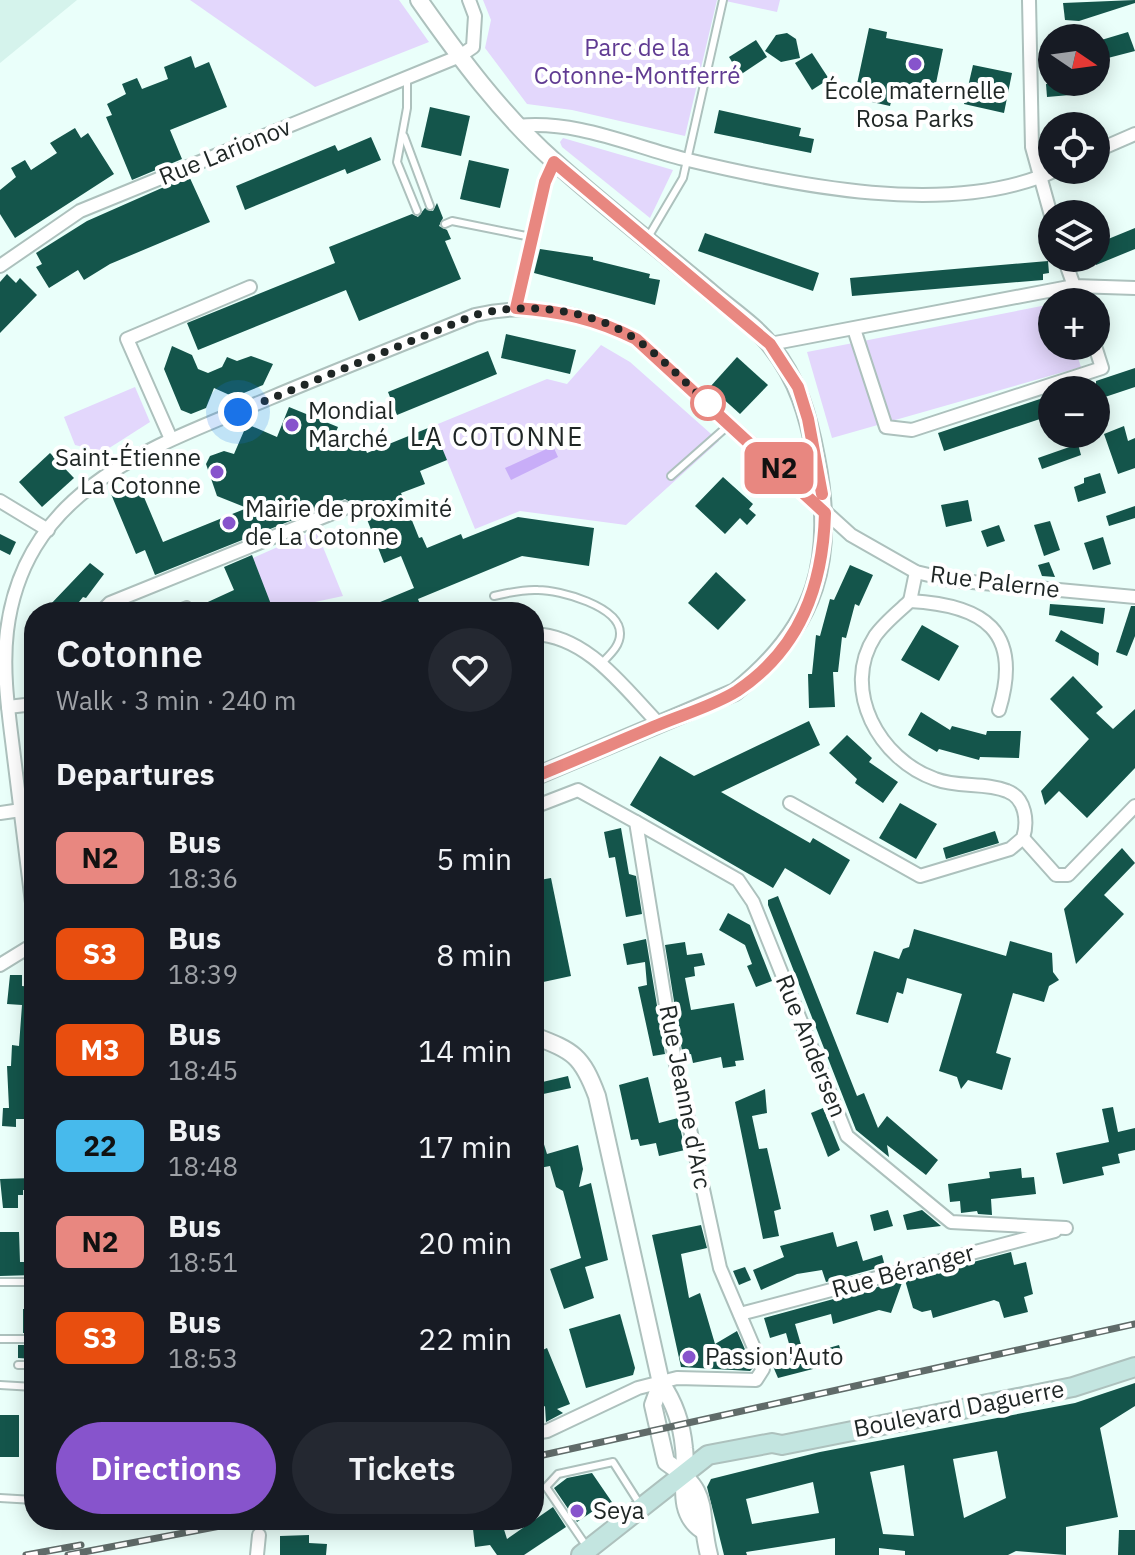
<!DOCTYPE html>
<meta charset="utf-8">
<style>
:root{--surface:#171b24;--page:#242831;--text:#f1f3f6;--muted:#9ea1a6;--accent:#8754cc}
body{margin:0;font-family:"IBM Plex Sans",sans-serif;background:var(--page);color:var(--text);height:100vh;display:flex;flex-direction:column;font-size:30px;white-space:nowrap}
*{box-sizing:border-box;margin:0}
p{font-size:26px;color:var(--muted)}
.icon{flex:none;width:44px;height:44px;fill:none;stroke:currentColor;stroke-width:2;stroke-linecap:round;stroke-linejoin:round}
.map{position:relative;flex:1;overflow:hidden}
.sheet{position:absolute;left:24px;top:602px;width:520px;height:928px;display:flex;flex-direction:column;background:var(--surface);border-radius:32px;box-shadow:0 4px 20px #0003}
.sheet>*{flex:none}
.badge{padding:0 16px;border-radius:12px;font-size:28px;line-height:52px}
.needle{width:52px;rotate:103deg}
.fabs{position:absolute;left:1038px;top:24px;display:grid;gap:16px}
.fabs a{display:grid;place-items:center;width:72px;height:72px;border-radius:50%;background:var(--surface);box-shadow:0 4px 20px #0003;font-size:40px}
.you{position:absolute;width:40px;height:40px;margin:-20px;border:6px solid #fff;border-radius:50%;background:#1a73e8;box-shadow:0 0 0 12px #1a73e833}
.map>.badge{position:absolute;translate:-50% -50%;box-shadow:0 0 0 4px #fff}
h2{padding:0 32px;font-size:30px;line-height:72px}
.round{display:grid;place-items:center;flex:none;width:84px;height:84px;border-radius:42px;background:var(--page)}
.headline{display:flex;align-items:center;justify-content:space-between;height:136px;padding:0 32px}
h1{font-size:38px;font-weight:600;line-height:60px}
.primary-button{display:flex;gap:16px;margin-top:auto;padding:16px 32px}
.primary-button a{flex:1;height:92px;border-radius:48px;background:var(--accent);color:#fff;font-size:32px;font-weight:600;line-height:92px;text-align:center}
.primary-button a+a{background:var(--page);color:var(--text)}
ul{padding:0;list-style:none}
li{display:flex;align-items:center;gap:24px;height:96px;padding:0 32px}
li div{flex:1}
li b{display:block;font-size:30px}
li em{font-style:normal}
li .badge{min-width:88px;font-weight:700;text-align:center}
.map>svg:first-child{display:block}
.built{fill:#d5f3ec}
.green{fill:#e3d7fc}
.water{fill:#c8adf8}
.building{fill:#14554b;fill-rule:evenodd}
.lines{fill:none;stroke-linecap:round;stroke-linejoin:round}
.service-casing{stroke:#adc1bd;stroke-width:10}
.minor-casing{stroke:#adc1bd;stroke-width:16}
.tertiary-casing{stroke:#adc1bd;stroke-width:20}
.secondary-casing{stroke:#adc1bd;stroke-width:22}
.service{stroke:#fff;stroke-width:6}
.minor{stroke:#fff;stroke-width:12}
.tertiary{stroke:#fff;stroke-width:16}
.secondary{stroke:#c3e5e0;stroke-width:18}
.rail-casing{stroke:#606b69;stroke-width:7}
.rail{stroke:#fff;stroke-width:4;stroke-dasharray:12;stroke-linecap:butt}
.line-casing{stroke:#fff;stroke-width:18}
.line{stroke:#e88780;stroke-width:12}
.walk{stroke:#1f2625;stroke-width:8;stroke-dasharray:0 14.4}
.poi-dot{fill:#8754cc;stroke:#fff;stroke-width:3}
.stop-dot{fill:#fff;stroke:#e88780;stroke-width:4}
.labels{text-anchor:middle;stroke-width:8;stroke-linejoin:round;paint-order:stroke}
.park-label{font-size:24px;fill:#603b92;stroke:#fff}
.poi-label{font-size:24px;fill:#1f2625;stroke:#fff;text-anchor:start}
.street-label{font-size:24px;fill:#1f2625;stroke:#fff}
.neighbourhood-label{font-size:26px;letter-spacing:2px;fill:#1f2625;stroke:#fff}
</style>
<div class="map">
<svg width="1135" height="1555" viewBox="0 0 1135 1555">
<rect width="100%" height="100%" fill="#eafffa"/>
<path class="built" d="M0 0H77L0 63Z"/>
<g class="green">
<path d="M190 0H399L429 42 315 87Z"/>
<path d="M483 0H717L685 136 572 110 527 104 485 48 491 20Z"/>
<path d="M721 0H780L777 12Z"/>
<path d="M563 138 673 170 650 218 562 147 560 142Z"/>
<path d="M1052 304V346H1074L1081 367 832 438 807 352Z"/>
<path d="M601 345 630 362 719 441 626 525 520 511 475 529 433 426 547 379 567 384Z"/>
<path d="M135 387 150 422 103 452 75 445 64 417Z"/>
<path d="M316 530 343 596 273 611 253 558Z"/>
</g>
<path class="water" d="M553 446 558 457 511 480 505 468Z"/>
<g class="building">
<path d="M1135 0V3L1079 21 1065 20 1063 3Z"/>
<path d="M869 28 887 32 886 38 943 49 933 98 893 94 890 106 854 98Z"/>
<path d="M1128 32 1135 51 1104 59 1098 41Z"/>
<path d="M787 33 796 39 800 58 781 62 765 51 776 35Z"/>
<path d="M756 40 767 57 740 75 729 57Z"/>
<path d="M812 53 829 79 812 90 795 63Z"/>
<path d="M191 56 195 68 209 62 227 107 170 130 182 159 132 180 106 117 112 115 107 104 126 94 122 84 137 78 142 89 168 79 164 67Z"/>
<path d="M973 65 1012 73 1004 113 964 104Z"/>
<path d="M1069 82 1070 95 1047 97 1046 84Z"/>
<path d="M430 107 470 116 461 156 421 147Z"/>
<path d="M719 110 801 128 799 136 814 139 811 153 714 133Z"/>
<path d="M75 128 81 138 88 133 114 174 15 238 0 214V190L16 177 11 168 25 160 31 170 57 153 50 143Z"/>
<path d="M371 137 381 160 347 174 345 169 245 210 236 186 335 145 338 151Z"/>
<path d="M469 160 509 169 500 208 460 199Z"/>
<path d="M189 176 210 222 110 264 84 280 78 270 49 288 36 267 42 264 36 253 87 221Z"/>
<path d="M437 203 443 218 439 226 447 230 451 239 445 241 461 279 359 321 346 290 198 350 187 323 335 263 329 247 412 214 418 217 425 208 433 211Z"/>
<path d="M1135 228V249L1096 265V244Z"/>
<path d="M705 233 819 273 813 291 698 251Z"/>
<path d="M540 249 593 257V260L650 274 649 278 660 280 655 305 534 273Z"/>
<path d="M1048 261 1049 273 1043 274V280L852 296 850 278Z"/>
<path d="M7 274 16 283 20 278 37 295 0 333V282Z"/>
<path d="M506 334 576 350 570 374 501 358Z"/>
<path d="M172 346 192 355 198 369 208 373 222 367 227 357 237 361 251 356 273 364 263 385 234 397 214 388 206 408 191 414 181 410 164 369Z"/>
<path d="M488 351 497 374 397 415 388 392Z"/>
<path d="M737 357 768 385 740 414 710 387Z"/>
<path d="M1135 368V387L1096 400V381Z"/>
<path d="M1052 395V415L944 451 938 433Z"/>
<path d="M289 407 338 427 329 449 360 436 367 453 433 426 447 460 420 471 425 484 401 493 419 538 422 537 427 548 461 534 463 539 518 517 594 528 589 566 522 556 418 599 423 612H356L414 588 401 556 384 563 363 509 352 513 353 504 345 499 155 575 145 550 136 554 111 494 138 483 163 542 247 508 217 496 206 464 210 456 224 451 234 454 247 424 277 437Z"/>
<path d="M1124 426 1128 441 1135 438V468L1118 474 1104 434Z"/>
<path d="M1078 444 1081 455 1042 469 1038 458Z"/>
<path d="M50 453 74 478 42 507 19 482Z"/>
<path d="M1100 473 1106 493 1078 502 1074 487 1084 483V478Z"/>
<path d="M723 477 753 504 749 509 756 515 747 525 740 518 725 534 695 506Z"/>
<path d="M968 500 972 521 946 527 941 505Z"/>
<path d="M1135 506V518L1109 526 1106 516Z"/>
<path d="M1050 521 1060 550 1044 556 1034 525Z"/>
<path d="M999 525 1005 541 987 547 981 531Z"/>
<path d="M0 534 16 542 10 555 0 550Z"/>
<path d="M1103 537 1111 564 1093 570 1084 543Z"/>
<path d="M252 555 274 612H186L234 590 224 567Z"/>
<path d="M1049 562 1055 577 1042 576 1038 565Z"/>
<path d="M90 563 104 574 86 598 83 597 71 612H55L48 607Z"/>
<path d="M850 565 873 575 859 606 855 604 846 638 842 637 838 672H833L835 707 809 708 808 674H812L816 635 820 636 830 599 834 600Z"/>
<path d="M716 572 746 600 718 630 688 603Z"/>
<path d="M1050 604 1105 608 1103 624 1049 615Z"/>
<path d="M1131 606H1135V636L1127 656 1116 652Z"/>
<path d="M922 625 959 646 939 681 901 660Z"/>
<path d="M1061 630 1099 653 1098 666 1055 641Z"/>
<path d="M1073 676 1103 707 1096 713 1113 729 1135 709V768L1087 818 1059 791 1045 805 1041 791 1089 739 1050 699Z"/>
<path d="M921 712 950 730 952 726 986 735 987 731H1021L1019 758 980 757 979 760 939 749 937 752 908 735Z"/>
<path d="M809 721 820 745 721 792 810 843 813 838 850 860 830 895 785 868 773 888 630 805 660 756 694 776Z"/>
<path d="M847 735 872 758 869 762 898 782 883 803 855 783 857 779 829 753Z"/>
<path d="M900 803 937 824 916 859 879 838Z"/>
<path d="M621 828 629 874 636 876 642 914 626 917 615 857 609 858 604 832Z"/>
<path d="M995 831 999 843 946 859 943 848Z"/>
<path d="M1122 848 1135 863 1104 895 1124 914 1076 964 1064 909Z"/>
<path d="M551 878 571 976 534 984V881Z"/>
<path d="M778 896 857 1096 864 1093 878 1128 887 1116 938 1160 926 1175 887 1145 889 1157 856 1130 768 905V900Z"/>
<path d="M728 913 750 925 772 981 756 987 747 966 752 964 745 945 719 930Z"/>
<path d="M914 929 1006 956 1010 941 1052 953 1053 972 1059 980 1049 986 1044 1002 1013 993 996 1053 1011 1058 1002 1090 968 1080 961 1089 957 1077 939 1071 962 994 907 978 903 994 897 992 888 1023 856 1014 874 951 899 959 903 949 909 947Z"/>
<path d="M646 939 665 1054 653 1056 638 987 647 985 645 962 627 965 623 944Z"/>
<path d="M685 942 687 955 702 953 705 965 694 967 695 976 685 978 691 1010 734 1003 744 1060 735 1061 736 1066 723 1068 721 1057 693 1063 691 1054 685 1055 682 1051 665 945Z"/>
<path d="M10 975H22V986L34 987V1076L32 1091H28L27 1119H16V1127L2 1126 3 1108H9L7 1066H11L12 1045 19 1046 22 1005 7 1004Z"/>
<path d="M568 1076 571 1088 534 1096V1084Z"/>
<path d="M648 1077 659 1123 678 1118 685 1150 659 1156 656 1143 640 1146 638 1139 631 1140 619 1085Z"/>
<path d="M765 1089 767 1113 752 1116 759 1149 767 1148 781 1209 774 1211 779 1236 763 1239 735 1102Z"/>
<path d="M1113 1107 1118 1132 1135 1128V1150L1118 1154 1120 1163 1102 1167 1104 1175 1063 1184 1056 1153 1109 1142 1102 1109Z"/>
<path d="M823 1108 840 1150 828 1157 811 1113Z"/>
<path d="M534 1122H537L547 1154 578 1145 583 1169 579 1187 591 1183 608 1260 585 1267 594 1298 564 1309 550 1269 581 1258 563 1191 556 1187 550 1166 534 1169Z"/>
<path d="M1021 1168 1022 1178 1034 1177 1036 1194 991 1199 992 1215 978 1214 977 1211 961 1213 960 1201 950 1202 948 1184 990 1178 989 1172Z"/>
<path d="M34 1178V1190H23V1195H18V1208H3L0 1179Z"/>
<path d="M888 1210 893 1226 874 1231 870 1215Z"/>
<path d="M922 1210 941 1226 907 1230 903 1215Z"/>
<path d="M701 1225 707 1248 681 1254 689 1298 700 1293 715 1344 737 1331 753 1368 750 1371 681 1367 652 1235Z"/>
<path d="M0 1232H19L20 1262H34V1275L0 1276Z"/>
<path d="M833 1232 837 1247 857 1241 863 1261 882 1255 885 1266 826 1282 822 1270 797 1274 761 1290 753 1270 784 1257 780 1246Z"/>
<path d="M1011 1252 1014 1265 1026 1262 1033 1294 1024 1297 1028 1312 1004 1318 999 1302 994 1300 933 1318 931 1310 922 1312 913 1308 905 1280Z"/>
<path d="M745 1267 751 1280 739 1285 733 1271Z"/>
<path d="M903 1280 891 1313 879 1310 833 1324 831 1314 795 1324 804 1355 839 1345 844 1361 778 1378 772 1364 793 1358 786 1333 770 1338 764 1318Z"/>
<rect x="23" y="1309" width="11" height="24"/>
<path d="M620 1314 635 1368 633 1375 586 1388 569 1329Z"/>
<path d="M18 1345H34V1359L18 1358Z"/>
<path d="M547 1348 570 1404 557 1409 563 1413 546 1422 545 1406 534 1412V1354Z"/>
<path d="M1135 1383V1406L1100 1428 1118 1517 1066 1527V1555L1016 1551 1008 1555H905V1551L879 1548V1555H835V1538L746 1552 747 1555H724L707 1487 711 1479 820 1452 1075 1403ZM997 1451 1006 1498 964 1518 953 1459ZM904 1465 914 1536 883 1534 870 1472ZM813 1482 819 1513 752 1524 746 1499Z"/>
<rect x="0" y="1415" width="19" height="42"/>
<path d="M592 1473 616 1508 603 1517 596 1509 577 1522 554 1488 567 1478Z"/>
<path d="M553 1507 566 1527 524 1555H497L490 1545 475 1547 472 1520H501L507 1539Z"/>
<path d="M1119 1530H1135V1555H1118Z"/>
<path d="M309 1535V1543L327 1544 326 1555H280V1536Z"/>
</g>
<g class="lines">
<g class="service-casing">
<g id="service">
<path d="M407 78V108L397 162 417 211"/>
<path d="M404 136 430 206"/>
<path d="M445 224 452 221 531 237"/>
<path d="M647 239 683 178 723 0"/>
<path d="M671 476 730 424"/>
<path d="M494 596C508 593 523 589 538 590 559 590 621 606 620 634 620 647 608 656 600 665"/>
<path d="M169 612 187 605"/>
<path d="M0 1282H34"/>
<path d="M0 1339H34"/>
<path d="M18 1365H34"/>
<path d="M0 1385 34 1387"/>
<path d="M0 1498 34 1500"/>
<path d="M587 1547 546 1487 558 1474 613 1462 641 1506"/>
</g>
</g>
<g class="minor-casing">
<g id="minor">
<path d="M1029 0 1032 147 1052 219"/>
<path d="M518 126C576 120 629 145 684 159 792 185 952 219 1056 170"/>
<path d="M1096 151 1135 134"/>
<path d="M1064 258 1074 286 1135 288"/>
<path d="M0 266 80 211 460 56 473 47 475 16 469 0"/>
<path d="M516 308 545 182 554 162"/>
<path d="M854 329 886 427 912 430 1102 368 1095 346"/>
<path d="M770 344 1074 286 1080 302"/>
<path d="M171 439 127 339 250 287"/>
<path d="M0 501 48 530"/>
<path d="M910 601 916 572"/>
<path d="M101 612 110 603 345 508"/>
<path d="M534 634C588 636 624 688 659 724"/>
<path d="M8 707 34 704"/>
<path d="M790 803 920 876 1010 849 1023 838C1028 822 1026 798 1007 791 985 782 958 788 935 779 880 760 840 690 875 636 884 623 898 612 910 601 984 605 1023 631 999 710"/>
<path d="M534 807 578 790 636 822 674 1055 720 1268 763 1369 756 1380 677 1378 638 1388 547 1431 534 1433"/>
<path d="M0 813 21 810"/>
<path d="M636 822 738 880 753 902 847 1136 951 1222 1066 1228"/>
<path d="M1023 838 1056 875H1068L1135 806"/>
<path d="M34 919C27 865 21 811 14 757 9 715 2 673 7 631 25 486 154 447 268 399 337 370 406 343 475 315 532 301 586 314 636 339L851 535 916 572 950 580 1135 597"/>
<path d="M0 965 34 944"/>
<path d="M740 1314 1055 1231"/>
<path d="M257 1555 259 1535"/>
</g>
</g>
<g class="tertiary-casing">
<g id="tertiary">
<path d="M419 0C459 57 502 115 555 162 604 206 657 247 708 290 728 308 755 325 771 346 798 380 808 415 816 457 836 558 818 626 735 692L534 777"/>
<path d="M534 1036C574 1051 582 1056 597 1096L661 1383C674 1402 682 1426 684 1448 688 1477 674 1511 702 1530"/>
<path d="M661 1383 653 1405 666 1462C713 1493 697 1509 709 1555"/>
</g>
</g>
<g class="secondary-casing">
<path id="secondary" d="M581 1555 708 1455 772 1443 782 1445 1073 1387 1135 1367"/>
</g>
<use href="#service" class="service"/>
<use href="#minor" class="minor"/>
<use href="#tertiary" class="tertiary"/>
<use href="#secondary" class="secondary"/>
<g class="rail-casing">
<g id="rail">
<path d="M534 1457 1135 1324"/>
<path d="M26 1555 81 1545"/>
<path d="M68 1555 252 1520"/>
</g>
</g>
<use href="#rail" class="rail"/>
</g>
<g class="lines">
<g class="line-casing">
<path id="line" d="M534 777C576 760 617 742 658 725 684 714 713 706 737 691 800 649 823 586 825 513L636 339C596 319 560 311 516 308L545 182 554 162 770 344 798 387 808 419 822 494"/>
</g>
<use href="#line" class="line"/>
<path class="walk" d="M238 412 475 315C527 301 592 309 637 340 664 359 687 385 712 407L708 403"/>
</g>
<g class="poi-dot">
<circle cx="915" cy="64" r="8"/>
<circle cx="292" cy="425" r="8"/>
<circle cx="217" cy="472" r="8"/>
<circle cx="229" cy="523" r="8"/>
<circle cx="689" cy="1357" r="8"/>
<circle cx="577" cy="1511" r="8"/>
</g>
<circle class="stop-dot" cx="708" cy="403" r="16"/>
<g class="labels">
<g class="park-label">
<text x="637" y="56">Parc de la<tspan x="637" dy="28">Cotonne-Montferré</tspan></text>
</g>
<g class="poi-label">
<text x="915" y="99" text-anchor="middle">École maternelle<tspan x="915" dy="28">Rosa Parks</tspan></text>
<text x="308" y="419">Mondial<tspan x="308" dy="28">Marché</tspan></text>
<text x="201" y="466" text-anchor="end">Saint-Étienne<tspan x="201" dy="28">La Cotonne</tspan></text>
<text x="245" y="517">Mairie de proximité<tspan x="245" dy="28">de La Cotonne</tspan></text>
<text x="705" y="1365">Passion'Auto</text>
<text x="593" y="1519">Seya</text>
</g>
<g class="street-label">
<text transform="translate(225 152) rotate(-22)" y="8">Rue Larionov</text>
<text transform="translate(995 582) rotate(7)" y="8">Rue Palerne</text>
<text transform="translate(811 1046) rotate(68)" y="8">Rue Andersen</text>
<text transform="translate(685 1097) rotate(79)" y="8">Rue Jeanne d'Arc</text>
<text transform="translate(903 1271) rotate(-15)" y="8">Rue Béranger</text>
<text transform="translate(959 1409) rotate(-11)" y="8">Boulevard Daguerre</text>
</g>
<g class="neighbourhood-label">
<text x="497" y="446">LA COTONNE</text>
</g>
</g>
</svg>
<div class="fabs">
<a><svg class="needle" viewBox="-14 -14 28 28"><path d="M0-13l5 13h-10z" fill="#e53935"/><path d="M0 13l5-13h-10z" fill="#9ea1a6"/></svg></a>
<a><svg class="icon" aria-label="locate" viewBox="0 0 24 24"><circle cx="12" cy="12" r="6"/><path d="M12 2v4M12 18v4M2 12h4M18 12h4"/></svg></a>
<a><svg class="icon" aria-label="layers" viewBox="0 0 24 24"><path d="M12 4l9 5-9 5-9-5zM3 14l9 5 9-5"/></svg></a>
<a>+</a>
<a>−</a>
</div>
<div class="you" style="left:238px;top:412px"></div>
<b class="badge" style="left:779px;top:468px;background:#e88780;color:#111">N2</b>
<section class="sheet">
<div class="headline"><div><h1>Cotonne</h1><p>Walk · 3 min · 240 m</p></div><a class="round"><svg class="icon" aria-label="heart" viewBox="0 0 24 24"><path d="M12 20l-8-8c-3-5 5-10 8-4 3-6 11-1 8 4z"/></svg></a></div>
<h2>Departures</h2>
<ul>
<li><span class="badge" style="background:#e88780;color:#111">N2</span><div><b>Bus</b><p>18:36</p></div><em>5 min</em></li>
<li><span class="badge" style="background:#e84e0f;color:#fff">S3</span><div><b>Bus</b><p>18:39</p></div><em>8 min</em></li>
<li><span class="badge" style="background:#e84e0f;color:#fff">M3</span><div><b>Bus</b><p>18:45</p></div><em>14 min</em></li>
<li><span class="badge" style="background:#47baec;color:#111">22</span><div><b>Bus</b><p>18:48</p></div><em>17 min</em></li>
<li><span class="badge" style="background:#e88780;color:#111">N2</span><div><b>Bus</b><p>18:51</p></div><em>20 min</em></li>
<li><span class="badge" style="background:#e84e0f;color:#fff">S3</span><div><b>Bus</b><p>18:53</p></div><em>22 min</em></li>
</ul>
<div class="primary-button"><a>Directions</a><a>Tickets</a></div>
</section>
</div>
